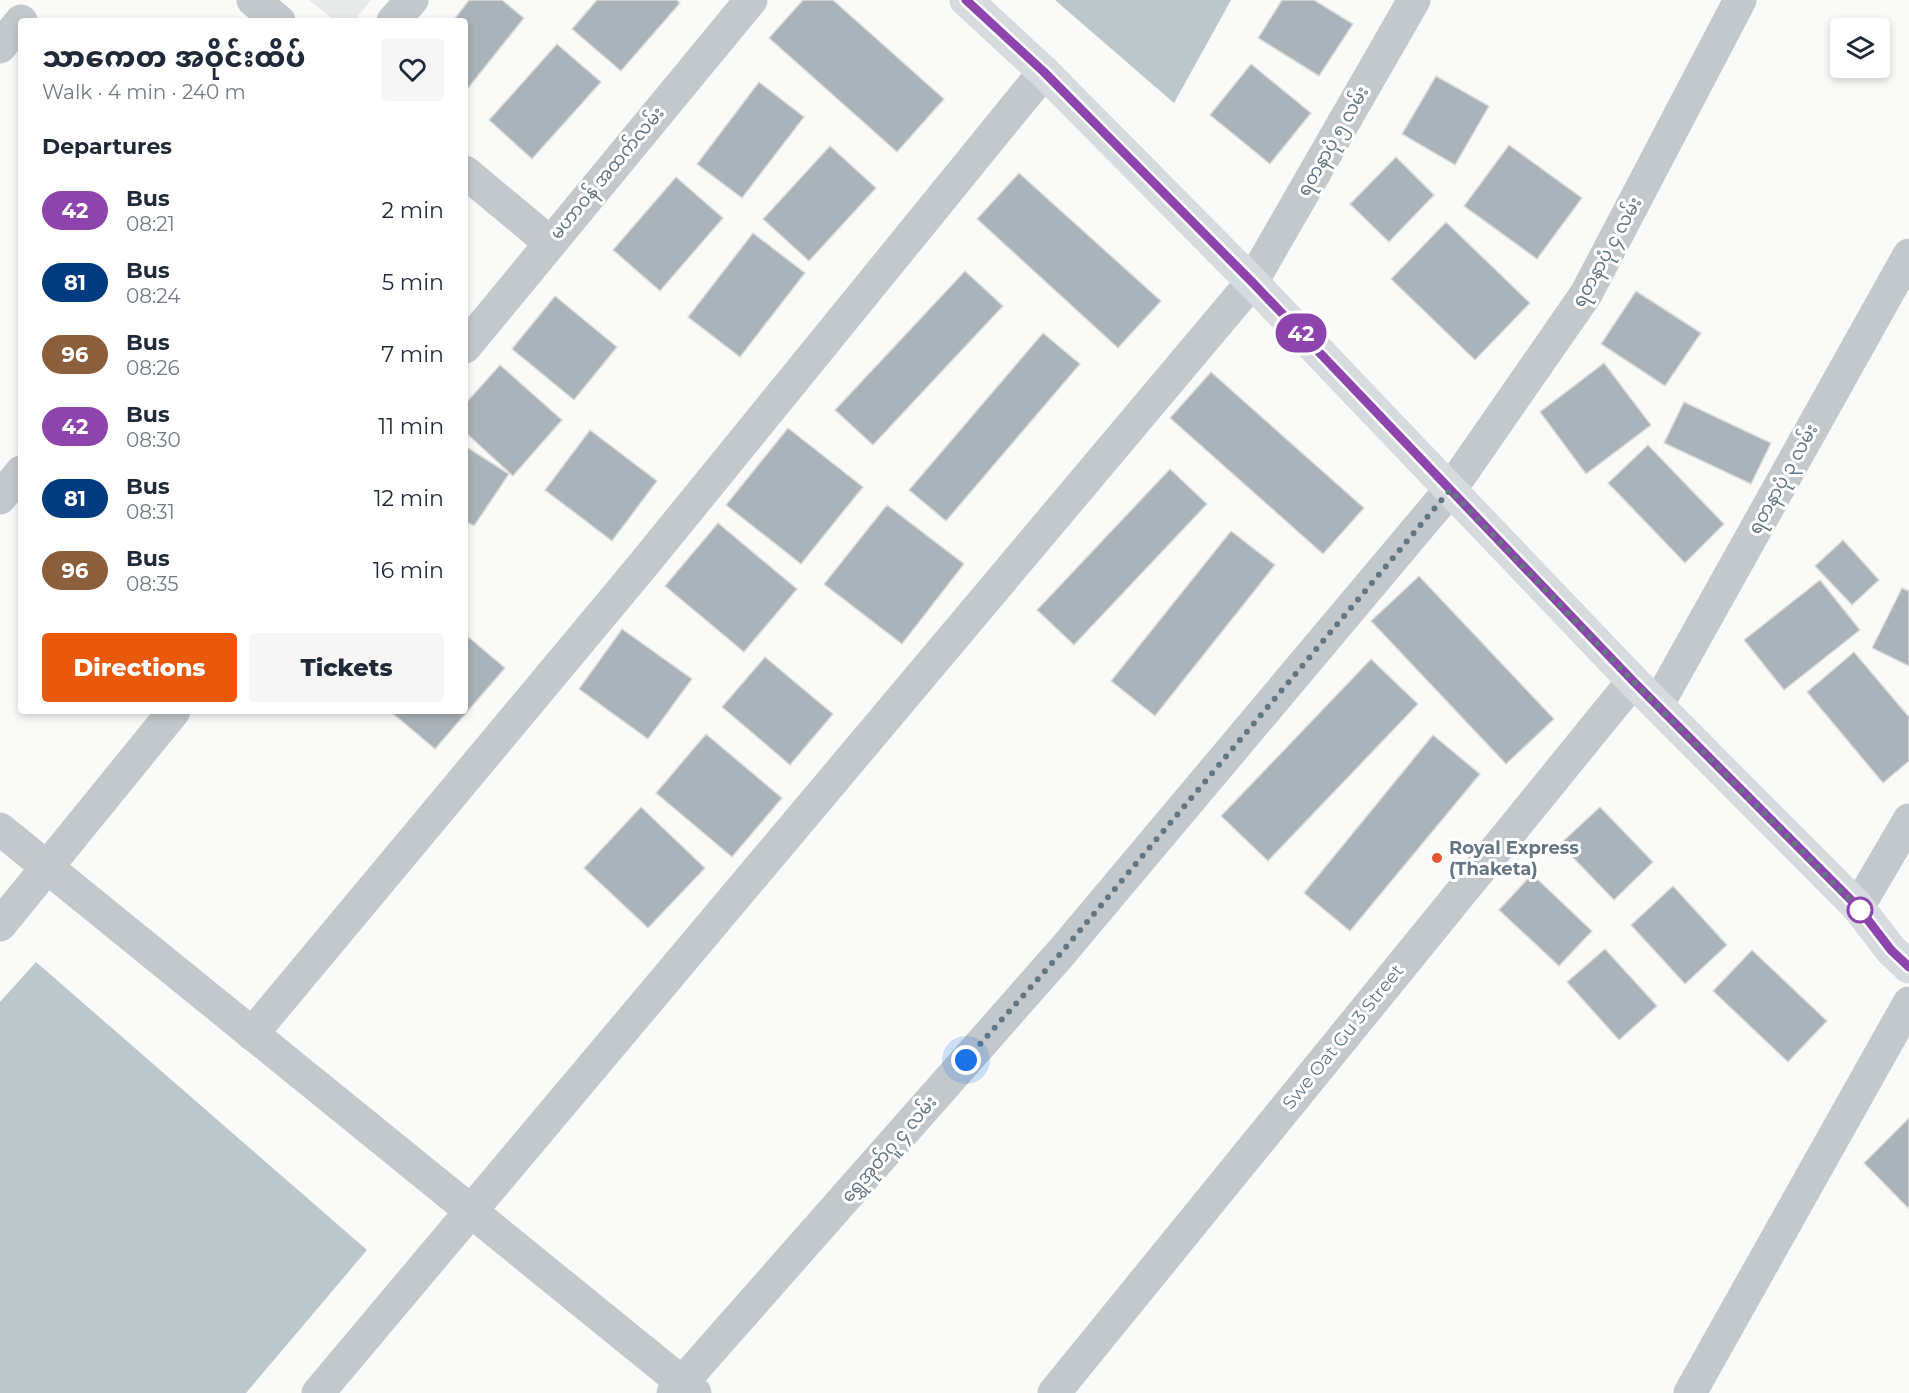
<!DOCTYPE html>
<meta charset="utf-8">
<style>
:root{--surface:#fff;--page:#f6f6f7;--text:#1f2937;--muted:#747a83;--accent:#ea580c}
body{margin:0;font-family:Montserrat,"Noto Sans Myanmar",sans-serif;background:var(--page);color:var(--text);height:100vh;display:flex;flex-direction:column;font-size:22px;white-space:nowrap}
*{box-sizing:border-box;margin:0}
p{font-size:20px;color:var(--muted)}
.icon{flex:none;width:33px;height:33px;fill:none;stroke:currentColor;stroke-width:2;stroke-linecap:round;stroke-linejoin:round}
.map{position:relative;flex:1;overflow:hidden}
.sheet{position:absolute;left:18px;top:18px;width:450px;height:696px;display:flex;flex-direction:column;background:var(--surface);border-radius:6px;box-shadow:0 3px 9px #0003}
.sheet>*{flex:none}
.badge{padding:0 12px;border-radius:20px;font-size:21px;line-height:39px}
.controls{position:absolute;left:1830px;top:18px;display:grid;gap:12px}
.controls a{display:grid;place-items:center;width:60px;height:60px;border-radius:6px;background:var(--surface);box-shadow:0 3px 9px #0003;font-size:30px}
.you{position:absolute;width:30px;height:30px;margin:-15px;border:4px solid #fff;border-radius:50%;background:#1a73e8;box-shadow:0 0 0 9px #1a73e833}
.map>.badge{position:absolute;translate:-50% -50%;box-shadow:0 0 0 3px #fff}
h2{padding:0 24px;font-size:22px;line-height:54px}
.round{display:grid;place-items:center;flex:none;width:63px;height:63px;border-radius:6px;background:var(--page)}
.overview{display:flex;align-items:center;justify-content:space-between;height:102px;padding:0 24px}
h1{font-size:28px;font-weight:800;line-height:45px}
.button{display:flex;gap:12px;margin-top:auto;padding:12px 24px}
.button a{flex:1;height:69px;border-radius:6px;background:var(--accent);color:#fff;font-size:24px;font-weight:800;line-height:69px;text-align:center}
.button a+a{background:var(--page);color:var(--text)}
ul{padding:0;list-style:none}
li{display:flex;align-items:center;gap:18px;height:72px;padding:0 24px}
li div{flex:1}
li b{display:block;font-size:22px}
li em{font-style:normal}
li .badge{min-width:66px;font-weight:700;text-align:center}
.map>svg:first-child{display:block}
.built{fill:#e8e9e9}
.water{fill:#bbc7cb}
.building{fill:#aab3b9;stroke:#dcdcda;stroke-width:1.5}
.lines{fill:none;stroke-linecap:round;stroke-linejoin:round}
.minor{stroke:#c3c8cc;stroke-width:33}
.secondary{stroke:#d6dbdf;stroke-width:33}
.line-casing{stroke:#fff;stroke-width:14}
.line{stroke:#8e44ad;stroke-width:9}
.walk{stroke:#657683;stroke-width:6;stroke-dasharray:0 10.8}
.poi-dot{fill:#e4572e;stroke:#fff;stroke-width:2}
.stop-dot{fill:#fff;stroke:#8e44ad;stroke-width:3}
.labels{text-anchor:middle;stroke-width:6;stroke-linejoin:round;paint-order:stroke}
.street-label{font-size:18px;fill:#657683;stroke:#fff}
.poi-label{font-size:18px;font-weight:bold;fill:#657683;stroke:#fff;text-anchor:start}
</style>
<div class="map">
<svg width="1909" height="1393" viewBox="0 0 1909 1393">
<rect width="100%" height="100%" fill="#fafaf8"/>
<path class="built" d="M309 0H371L354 21H335Z"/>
<g class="water">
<path d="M1055 0H1231L1174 103Z"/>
<path d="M36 962 367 1250 246 1393H0V1002Z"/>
</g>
<g class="building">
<path d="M469 0H502L524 18 465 92V21H453Z"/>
<path d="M597 0H677L680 3 621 71 572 29Z"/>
<path d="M803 0H833L944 99 897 152 769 38Z"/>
<path d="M1282 0H1314L1353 24 1319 76 1258 38Z"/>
<path d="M557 44 601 82 532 159 489 120Z"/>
<path d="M1251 64 1311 113 1270 164 1210 115Z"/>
<path d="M1436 76 1489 106 1455 165 1402 134Z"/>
<path d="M759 82 804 117 742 198 697 164Z"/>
<path d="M1509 145 1582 198 1537 259 1464 206Z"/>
<path d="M830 146 876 188 809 261 763 219Z"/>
<path d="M1396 157 1434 195 1389 242 1350 204Z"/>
<path d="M1019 173 1161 301 1118 348 977 219Z"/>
<path d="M676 177 723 218 660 291 613 250Z"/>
<path d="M1446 222 1530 303 1475 360 1391 279Z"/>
<path d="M753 233 805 273 740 357 688 317Z"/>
<path d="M965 271 1003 306 873 445 835 410Z"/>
<path d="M1636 291 1701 333 1665 386 1601 344Z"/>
<path d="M555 296 617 347 574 400 512 349Z"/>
<path d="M1043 333 1080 364 946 521 909 490Z"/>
<path d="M1604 363 1651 425 1586 474 1540 412Z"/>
<path d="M500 365 562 420 513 476 465 432V404Z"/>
<path d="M1211 372 1364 508 1323 554 1170 418Z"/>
<path d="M1684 402 1771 443 1751 484 1664 443Z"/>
<path d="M788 428 863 487 801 564 726 505Z"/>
<path d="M590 430 657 481 612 541 545 490Z"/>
<path d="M1648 445 1724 524 1685 563 1608 483Z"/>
<path d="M465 446 509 474 474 526 465 521Z"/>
<path d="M1170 469 1207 504 1074 645 1037 610Z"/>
<path d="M887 505 964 564 902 644 824 584Z"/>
<path d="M718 523 797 589 744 652 665 586Z"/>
<path d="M1231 531 1275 565 1155 716 1111 681Z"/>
<path d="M1843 540 1879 580 1852 605 1815 566Z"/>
<path d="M1419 576 1554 719 1506 764 1371 621Z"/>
<path d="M1820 580 1860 630 1784 690 1744 640Z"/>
<path d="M1902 588 1909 591V666L1872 648Z"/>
<path d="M622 629 692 679 648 739 579 689Z"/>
<path d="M465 634 505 668 435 749 390 711H465Z"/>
<path d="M1854 652 1909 717V761L1883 783 1807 692Z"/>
<path d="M765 657 833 714 790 765 722 707Z"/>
<path d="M1371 659 1418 704 1268 861 1221 816Z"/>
<path d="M706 734 782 798 732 857 656 793Z"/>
<path d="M1433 735 1480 774 1350 931 1304 893Z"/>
<path d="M641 807 705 868 648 928 584 868Z"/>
<path d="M1600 807 1653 862 1614 900 1560 844Z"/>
<path d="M1532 874 1592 931 1559 966 1499 910Z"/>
<path d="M1673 886 1727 945 1685 984 1631 925Z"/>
<path d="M1605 949 1657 1006 1619 1040 1567 982Z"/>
<path d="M1752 950 1827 1021 1788 1062 1713 991Z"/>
<path d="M1909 1118V1209L1864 1163Z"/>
</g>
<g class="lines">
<g class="minor">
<path d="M253 0 279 21"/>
<path d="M393 21 412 0"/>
<path d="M0 47 21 21"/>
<path d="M465 172 549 242"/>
<path d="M465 347 751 0"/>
<path d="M0 498 21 472"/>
<path d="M1658 704 1909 255"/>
<path d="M0 829 695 1393"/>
<path d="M1858 907 1909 820"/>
<path d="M0 925 174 711"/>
<path d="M252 1034 643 565 1044 72"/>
<path d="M318 1393 1252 282 1414 0"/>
<path d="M673 1393 1061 953 1450 490 1586 294 1740 0"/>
<path d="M1054 1393 1633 681"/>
<path d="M1690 1393 1909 1003"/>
</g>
<path class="secondary" d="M966 0 1044 72 1252 282 1633 681 1858 907 1891 950 1909 967"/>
</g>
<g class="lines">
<g class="line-casing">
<path id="line" d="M966 0 1044 72 1252 282 1633 681 1858 907 1891 950 1909 967"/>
</g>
<use href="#line" class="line"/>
<path class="walk" d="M966 1060 1061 953 1450 490 1633 681 1860 910"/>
</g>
<circle class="poi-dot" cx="1437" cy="858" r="6"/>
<circle class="stop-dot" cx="1860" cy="910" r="12"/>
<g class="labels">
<g class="street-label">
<text transform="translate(1333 141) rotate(-60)" y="6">ရတနာပုံ ၅ လမ်း</text>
<text transform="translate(607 173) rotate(-50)" y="6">မဟာဝန် အထက်လမ်း</text>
<text transform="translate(1607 252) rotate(-61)" y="6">ရတနာပုံ ၄ လမ်း</text>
<text transform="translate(1783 479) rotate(-61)" y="6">ရတနာပုံ ၃ လမ်း</text>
<text transform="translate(1343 1037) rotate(-51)" y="6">Swe Oat Gu 3 Street</text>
<text transform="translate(889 1149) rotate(-49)" y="6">ရွှေအုတ်ဂူ ၄ လမ်း</text>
</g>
<g class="poi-label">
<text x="1449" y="854">Royal Express<tspan x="1449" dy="21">(Thaketa)</tspan></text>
</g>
</g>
</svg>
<div class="controls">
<a><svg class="icon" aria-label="layers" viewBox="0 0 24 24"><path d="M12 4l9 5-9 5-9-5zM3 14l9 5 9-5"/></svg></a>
</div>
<div class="you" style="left:966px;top:1060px"></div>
<b class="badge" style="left:1301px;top:333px;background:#8e44ad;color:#fff">42</b>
<section class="sheet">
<div class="overview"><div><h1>သာကေတ အဝိုင်းထိပ်</h1><p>Walk · 4 min · 240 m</p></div><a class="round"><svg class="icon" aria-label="heart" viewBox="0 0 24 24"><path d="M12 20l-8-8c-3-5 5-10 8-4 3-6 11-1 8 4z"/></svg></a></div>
<h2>Departures</h2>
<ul>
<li><span class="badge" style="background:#8e44ad;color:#fff">42</span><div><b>Bus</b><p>08:21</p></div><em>2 min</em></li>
<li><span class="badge" style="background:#003b80;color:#fff">81</span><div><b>Bus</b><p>08:24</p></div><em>5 min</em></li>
<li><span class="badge" style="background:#8b5e3c;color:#fff">96</span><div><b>Bus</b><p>08:26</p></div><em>7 min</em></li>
<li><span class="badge" style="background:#8e44ad;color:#fff">42</span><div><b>Bus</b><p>08:30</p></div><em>11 min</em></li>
<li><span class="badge" style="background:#003b80;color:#fff">81</span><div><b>Bus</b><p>08:31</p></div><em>12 min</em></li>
<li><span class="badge" style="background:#8b5e3c;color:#fff">96</span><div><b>Bus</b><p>08:35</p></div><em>16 min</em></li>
</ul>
<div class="button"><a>Directions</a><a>Tickets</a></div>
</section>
</div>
